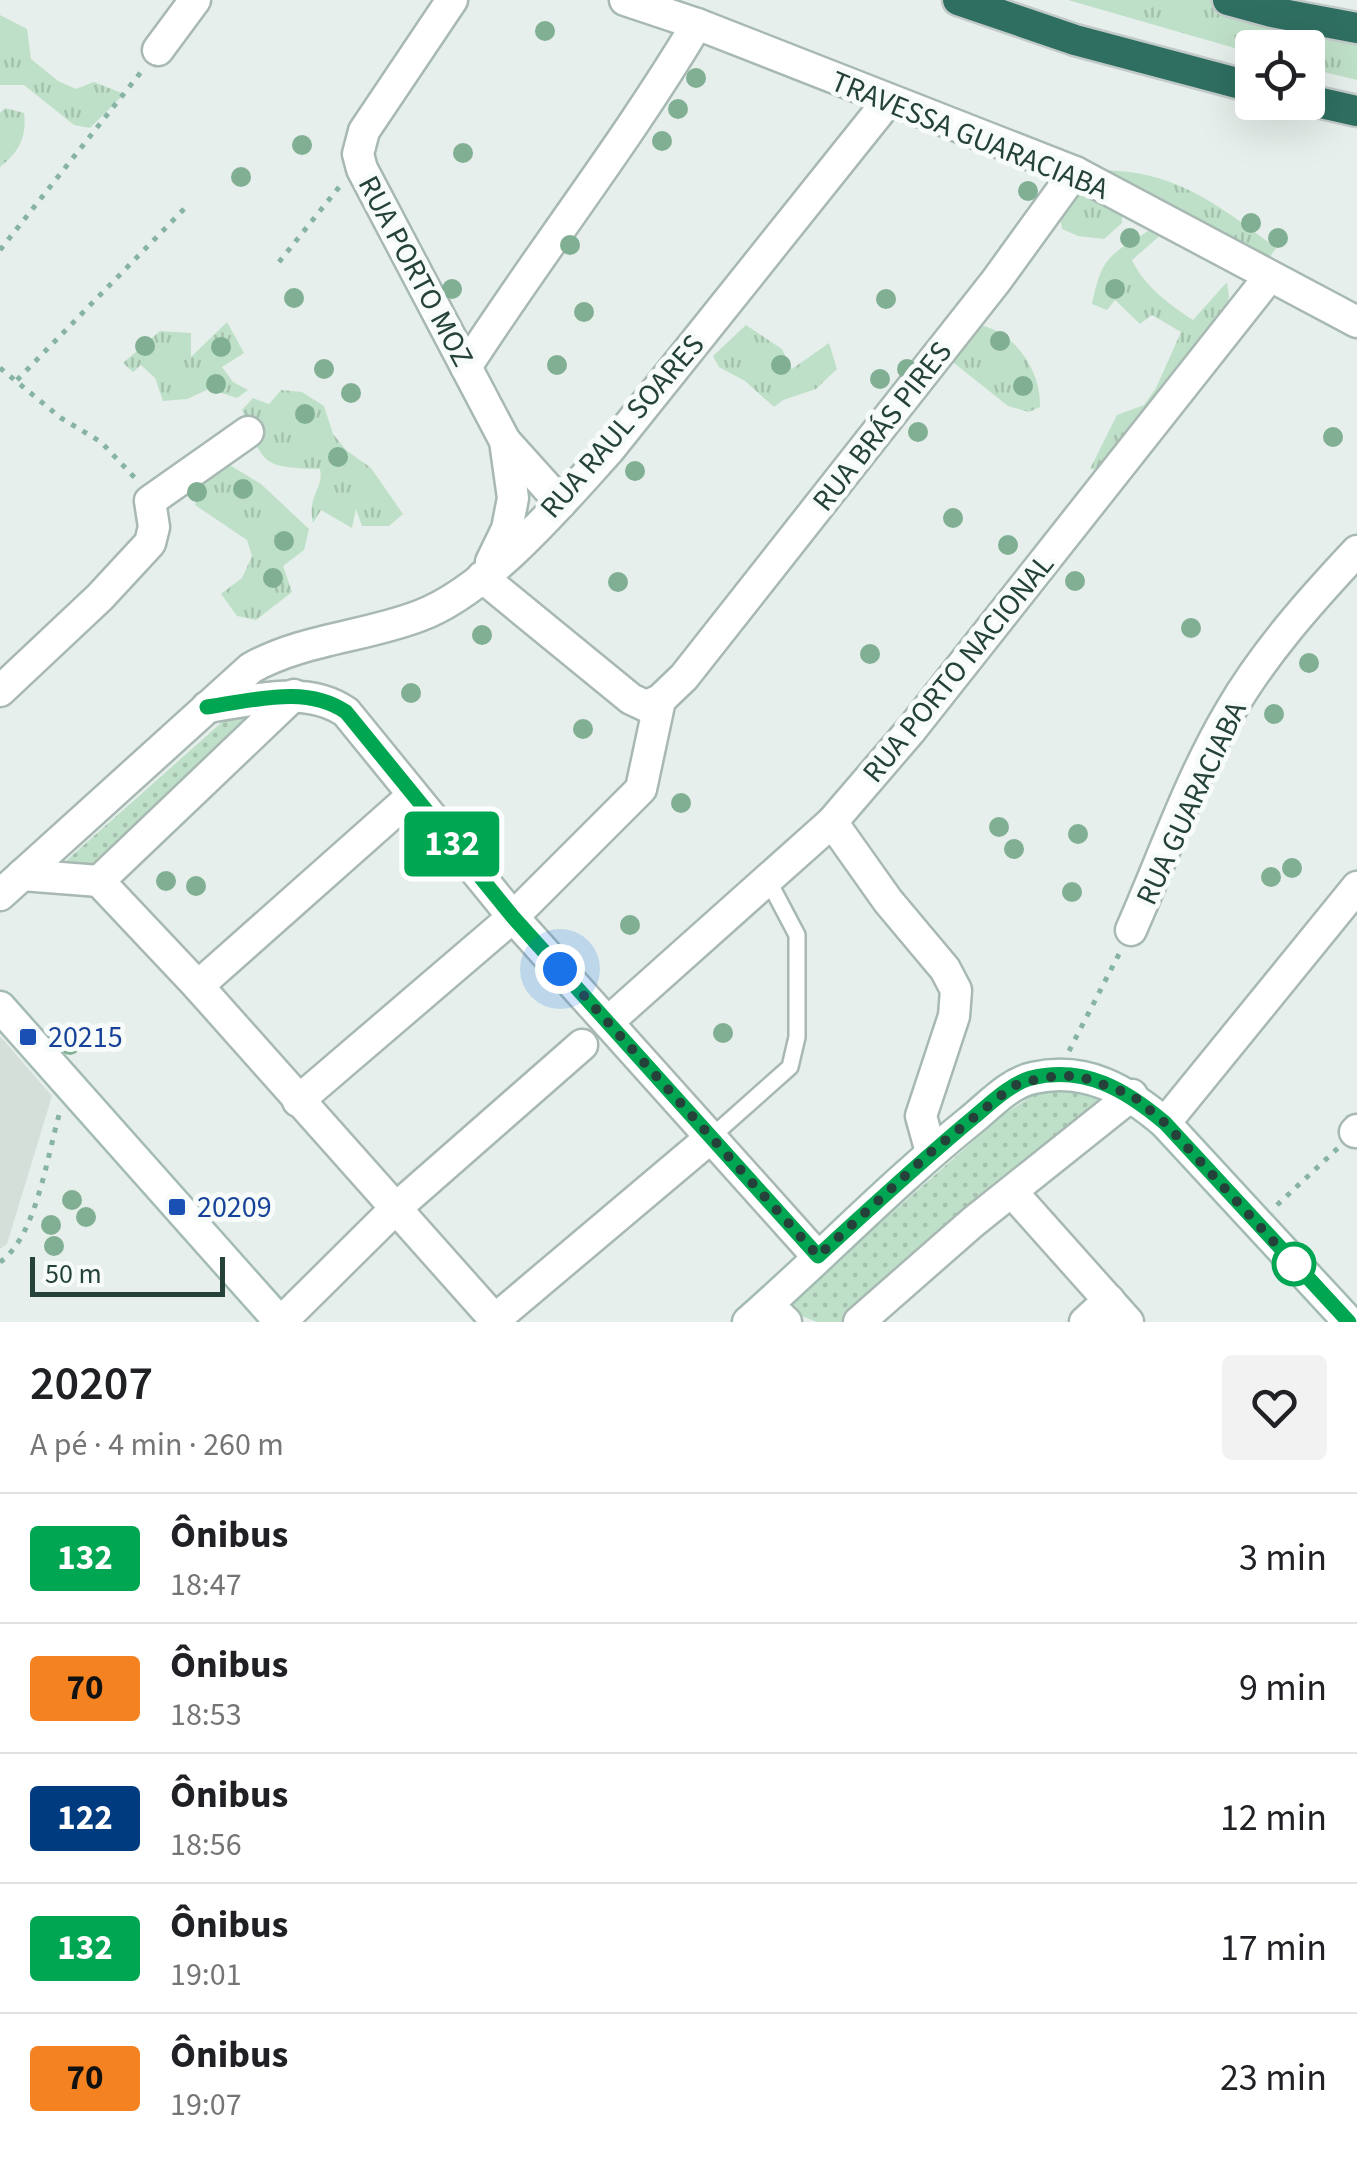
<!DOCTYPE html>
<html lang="pt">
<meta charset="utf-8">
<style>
:root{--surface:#fff;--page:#f2f2f2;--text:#202124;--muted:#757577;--line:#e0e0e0}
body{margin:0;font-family:"Source Sans 3",sans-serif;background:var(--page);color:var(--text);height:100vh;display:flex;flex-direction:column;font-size:38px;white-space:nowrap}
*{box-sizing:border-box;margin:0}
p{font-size:32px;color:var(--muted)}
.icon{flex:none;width:55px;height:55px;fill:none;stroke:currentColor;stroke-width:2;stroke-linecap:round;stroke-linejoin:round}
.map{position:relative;height:1322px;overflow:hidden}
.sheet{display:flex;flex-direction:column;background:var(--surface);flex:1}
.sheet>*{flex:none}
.badge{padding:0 20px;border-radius:8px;font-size:35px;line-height:65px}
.fabs{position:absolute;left:1235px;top:30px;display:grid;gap:20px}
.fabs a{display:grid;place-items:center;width:90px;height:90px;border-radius:10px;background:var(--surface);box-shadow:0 10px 40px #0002;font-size:50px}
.scale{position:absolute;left:30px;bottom:25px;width:195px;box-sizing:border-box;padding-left:10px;border:5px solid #24423a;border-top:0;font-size:28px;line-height:35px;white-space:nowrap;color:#24423a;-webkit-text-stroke:8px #f7fbf9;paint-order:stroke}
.you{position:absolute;width:50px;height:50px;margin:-25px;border:8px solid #fff;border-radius:50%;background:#1a73e8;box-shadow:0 0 0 15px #1a73e833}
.map>.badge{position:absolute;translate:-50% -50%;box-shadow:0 0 0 5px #fff}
.round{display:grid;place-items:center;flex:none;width:105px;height:105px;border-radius:10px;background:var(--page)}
.overview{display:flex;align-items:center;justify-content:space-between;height:170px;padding:0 30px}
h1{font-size:48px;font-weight:600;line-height:75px}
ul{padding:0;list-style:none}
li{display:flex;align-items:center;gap:30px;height:130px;padding:0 30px;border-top:2px solid var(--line)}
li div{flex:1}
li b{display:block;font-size:38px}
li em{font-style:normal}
li .badge{min-width:110px;font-weight:700;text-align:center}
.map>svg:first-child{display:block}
.built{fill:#d4dfda}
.grass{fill:url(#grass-tufts)}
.park{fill:url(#park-dots)}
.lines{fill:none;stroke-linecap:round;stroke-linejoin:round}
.lane-casing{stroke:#a8b8b2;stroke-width:20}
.street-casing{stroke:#a8b8b2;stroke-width:35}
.secondary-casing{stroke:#a4bbb3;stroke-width:35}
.highway-casing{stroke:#c2cac8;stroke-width:35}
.path{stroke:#86b3a5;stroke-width:5;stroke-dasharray:5 8;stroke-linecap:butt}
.lane{stroke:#fff;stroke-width:15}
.street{stroke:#fff;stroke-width:30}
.secondary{stroke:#fff;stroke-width:30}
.highway{stroke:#2f6f62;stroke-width:30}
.tree{fill:#80af93}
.line-casing{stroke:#fff;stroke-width:22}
.line{stroke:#00a651;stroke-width:15}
.walk{stroke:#24423a;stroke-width:10;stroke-dasharray:0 18}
.transit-dot{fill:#1a4fb4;stroke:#f7fbf9;stroke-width:4}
.stop-dot{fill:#fff;stroke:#00a651;stroke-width:5}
.labels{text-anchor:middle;stroke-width:10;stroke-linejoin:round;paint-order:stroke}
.street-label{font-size:30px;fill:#24423a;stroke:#f7fbf9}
.transit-label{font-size:30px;fill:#164399;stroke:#f7fbf9;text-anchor:start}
</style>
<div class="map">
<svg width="1357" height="1322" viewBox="0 0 1357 1322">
<defs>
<pattern id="grass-tufts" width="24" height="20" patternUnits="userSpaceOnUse" patternTransform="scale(2.5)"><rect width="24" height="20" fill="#bfe0c8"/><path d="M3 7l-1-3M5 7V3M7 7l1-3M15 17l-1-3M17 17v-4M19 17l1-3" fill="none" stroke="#a4c1ad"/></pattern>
<pattern id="park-dots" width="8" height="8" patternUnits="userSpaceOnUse" patternTransform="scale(2.5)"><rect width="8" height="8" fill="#bfe0c8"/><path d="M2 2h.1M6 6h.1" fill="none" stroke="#a4c1ad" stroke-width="1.8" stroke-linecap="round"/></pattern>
</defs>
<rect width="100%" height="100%" fill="#e6efeb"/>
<path class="built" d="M0 1036 52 1096 7 1244 0 1249Z"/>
<g class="grass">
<path d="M1068 0H1230L1357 35V80L1308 68V48H1252V53Z"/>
<path d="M0 15 27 29 31 59 58 81 76 89 94 82 124 94 90 128 74 125 24 85H0Z"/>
<path d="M5 108 24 113C27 137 19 152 0 167V113Z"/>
<path d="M1099 170C1175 170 1217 204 1276 248L1267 261Z"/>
<path d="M1076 182 1122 208V223L1104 239 1078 236 1062 229 1059 208Z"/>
<path d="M1148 231 1163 233 1132 260C1144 286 1170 305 1193 320L1227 282 1229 297 1219 329 1103 469H1090L1117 415 1144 405 1156 388 1181 332 1152 315 1140 324 1115 300 1107 310 1092 304C1102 257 1108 256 1148 231Z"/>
<path d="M227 322 244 353 222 367 233 382 248 390 237 398 209 389 187 399 163 401 155 378 141 365 133 372 123 363 160 331 191 333V357Z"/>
<path d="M746 325 782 349 792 369 829 343 837 369 816 389 783 400 774 407 745 381 719 367 713 356Z"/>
<path d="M980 325C1016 333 1041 371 1040 407L1029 412 1008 406 949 359 965 337Z"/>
<path d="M281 390 302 392 324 406 333 434 346 450 371 468 403 514 389 526H362L356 509 352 528 321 510 313 523C307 494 324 489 320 469 259 467 265 465 242 410L253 398 269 404Z"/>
<path d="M223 461 261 484 309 529 304 550 283 566 292 592 256 620 237 616 221 594 242 578 252 556 247 540 195 505 201 474Z"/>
</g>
<g class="park">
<path d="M250 714 254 720 102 870 58 868 230 715Z"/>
<path d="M1059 1085 1110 1097 1021 1173 995 1184 841 1322H817L783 1309 1003 1115 1041 1090Z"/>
</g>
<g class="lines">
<g class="lane-casing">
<path id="lane" d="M709 1139 790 1067 797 1037V935L768 880"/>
</g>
<g class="street-casing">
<g id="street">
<path d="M452 0 364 131 358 154 362 169 505 441 513 498 507 529 491 562"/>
<path d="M625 0 697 24 1075 172 1357 322"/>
<path d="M158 50 195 0"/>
<path d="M466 367C541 251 626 143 697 24"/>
<path d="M506 442 561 503"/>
<path d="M482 577 631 699 646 706 660 700 684 677 996 281 1075 172"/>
<path d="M0 691 100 597 150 543 154 527 150 501 248 432"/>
<path d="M207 707C252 701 306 684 346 712L513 917 818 1257"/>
<path d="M832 822 888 901 945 969 956 990 954 1016 921 1116 931 1152"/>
<path d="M22 875 99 881"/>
<path d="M99 881 198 986 497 1322"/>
<path d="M99 881 294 695"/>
<path d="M0 895 251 668C303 639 364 637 419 616 487 591 561 503 609 450L888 101"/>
<path d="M1131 930C1163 858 1189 781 1229 713 1263 654 1310 601 1357 551"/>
<path d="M198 986 412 796"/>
<path d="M608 1022 832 822 911 730 1269 277"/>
<path d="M298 1101 513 917 641 789 660 700"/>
<path d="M1165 1123 1357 887"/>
<path d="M1355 1132 1357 1130"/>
<path d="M1012 1192 1128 1322"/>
<path d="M768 1305 786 1322"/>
<path d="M281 1322 395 1209 582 1045"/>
<path d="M492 1322 709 1139"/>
<path d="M859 1322 973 1222 1132 1095"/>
<path d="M1085 1322 1109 1300"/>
</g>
</g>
<g class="secondary-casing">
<g id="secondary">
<path d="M0 1007 280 1322"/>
<path d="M748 1322C823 1256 892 1184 970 1121 989 1106 1009 1083 1033 1078 1086 1066 1126 1090 1165 1123L1349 1322"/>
</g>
</g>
<g class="highway-casing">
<g id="highway">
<path d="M958 0 1075 40 1252 87"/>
<path d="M1228 0 1272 12 1357 28"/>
<path d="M1308 100 1357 111"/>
</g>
</g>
<g class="path">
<path d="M0 250 141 72"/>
<path d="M279 262 340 186"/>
<path d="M0 368 61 418 101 442 135 478"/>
<path d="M17 380 186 207"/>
<path d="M1069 1051 1119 954"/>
<path d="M1277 1205 1338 1148"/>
<path d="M0 1262C36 1237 47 1157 59 1115"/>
</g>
<use href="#lane" class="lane"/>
<use href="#street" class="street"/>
<use href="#secondary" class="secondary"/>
<use href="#highway" class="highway"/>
</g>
<g class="tree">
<circle cx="545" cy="31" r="10"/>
<circle cx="696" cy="78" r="10"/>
<circle cx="678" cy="109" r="10"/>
<circle cx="662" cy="141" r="10"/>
<circle cx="302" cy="145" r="10"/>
<circle cx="463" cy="153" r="10"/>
<circle cx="241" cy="177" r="10"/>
<circle cx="1028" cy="191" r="10"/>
<circle cx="1251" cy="223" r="10"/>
<circle cx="1130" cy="238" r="10"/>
<circle cx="1278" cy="238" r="10"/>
<circle cx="570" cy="245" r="10"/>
<circle cx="452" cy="289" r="10"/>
<circle cx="1115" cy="289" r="10"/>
<circle cx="294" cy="298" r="10"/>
<circle cx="886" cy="299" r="10"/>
<circle cx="584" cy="312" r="10"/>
<circle cx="1000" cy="341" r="10"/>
<circle cx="145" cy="346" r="10"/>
<circle cx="221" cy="347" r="10"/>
<circle cx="557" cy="365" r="10"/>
<circle cx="781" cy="365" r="10"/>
<circle cx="324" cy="369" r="10"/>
<circle cx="907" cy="369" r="10"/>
<circle cx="880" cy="379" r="10"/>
<circle cx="216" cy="384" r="10"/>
<circle cx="1023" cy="386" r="10"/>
<circle cx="351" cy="393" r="10"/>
<circle cx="305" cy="414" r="10"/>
<circle cx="918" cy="432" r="10"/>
<circle cx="1333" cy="437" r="10"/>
<circle cx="338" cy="457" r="10"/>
<circle cx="635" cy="471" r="10"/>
<circle cx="243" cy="489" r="10"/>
<circle cx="197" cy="492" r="10"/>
<circle cx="953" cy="518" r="10"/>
<circle cx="284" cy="541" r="10"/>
<circle cx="1008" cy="545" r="10"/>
<circle cx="273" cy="578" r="10"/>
<circle cx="1075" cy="581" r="10"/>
<circle cx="618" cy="582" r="10"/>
<circle cx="1191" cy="628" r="10"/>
<circle cx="482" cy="635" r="10"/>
<circle cx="870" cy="654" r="10"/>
<circle cx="1309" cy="663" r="10"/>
<circle cx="411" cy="693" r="10"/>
<circle cx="1274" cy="714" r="10"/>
<circle cx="583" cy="729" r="10"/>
<circle cx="681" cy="803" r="10"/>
<circle cx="999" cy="827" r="10"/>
<circle cx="1078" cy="834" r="10"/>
<circle cx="1014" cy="849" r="10"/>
<circle cx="1292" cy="868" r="10"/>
<circle cx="1271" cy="877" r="10"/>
<circle cx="166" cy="881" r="10"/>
<circle cx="196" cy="886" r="10"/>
<circle cx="1072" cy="892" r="10"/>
<circle cx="630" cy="925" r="10"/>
<circle cx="723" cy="1033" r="10"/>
<circle cx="70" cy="1045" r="10"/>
<circle cx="72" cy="1200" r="10"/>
<circle cx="86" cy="1217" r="10"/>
<circle cx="51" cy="1225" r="10"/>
<circle cx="54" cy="1246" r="10"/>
</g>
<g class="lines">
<g class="line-casing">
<path id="line" d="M207 707C252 701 306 684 346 712L513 917 818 1256C869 1209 920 1162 974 1117 991 1103 1010 1084 1031 1078 1085 1065 1126 1090 1165 1123L1349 1322"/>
</g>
<use href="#line" class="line"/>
<path class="walk" d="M560 969 818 1256 931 1152 1003 1094 1019 1083 1056 1076H1079L1132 1095 1165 1123 1294 1264"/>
</g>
<g class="transit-dot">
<rect x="18" y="1027" width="20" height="20" rx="5"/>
<rect x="167" y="1197" width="20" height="20" rx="5"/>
</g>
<circle class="stop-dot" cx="1294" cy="1264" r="20"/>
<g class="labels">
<g class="street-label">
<text transform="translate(970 135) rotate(22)" y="10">TRAVESSA GUARACIABA</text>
<text transform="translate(416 271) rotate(62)" y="10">RUA PORTO MOZ</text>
<text transform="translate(622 426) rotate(-49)" y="10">RUA RAUL SOARES</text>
<text transform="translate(882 426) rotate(-52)" y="10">RUA BRÁS PIRES</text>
<text transform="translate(958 668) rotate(-51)" y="10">RUA PORTO NACIONAL</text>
<text transform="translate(1191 803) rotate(-65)" y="10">RUA GUARACIABA</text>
</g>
<g class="transit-label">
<text x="48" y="1047">20215</text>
<text x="197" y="1217">20209</text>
</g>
</g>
</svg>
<div class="fabs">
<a><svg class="icon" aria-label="locate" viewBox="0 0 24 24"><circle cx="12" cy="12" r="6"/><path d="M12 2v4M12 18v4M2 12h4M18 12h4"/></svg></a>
</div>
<div class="scale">50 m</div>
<div class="you" style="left:560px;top:969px"></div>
<b class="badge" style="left:452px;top:844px;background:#00a651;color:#fff">132</b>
</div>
<section class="sheet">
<div class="overview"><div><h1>20207</h1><p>A pé · 4 min · 260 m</p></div><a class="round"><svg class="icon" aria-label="heart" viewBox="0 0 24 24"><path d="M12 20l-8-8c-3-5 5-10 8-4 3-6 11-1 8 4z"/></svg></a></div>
<ul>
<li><span class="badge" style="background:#00a651;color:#fff">132</span><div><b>Ônibus</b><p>18:47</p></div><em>3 min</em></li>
<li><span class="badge" style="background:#f58220;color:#111">70</span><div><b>Ônibus</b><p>18:53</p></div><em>9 min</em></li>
<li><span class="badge" style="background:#003b80;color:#fff">122</span><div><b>Ônibus</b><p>18:56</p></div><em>12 min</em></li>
<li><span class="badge" style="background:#00a651;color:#fff">132</span><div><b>Ônibus</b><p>19:01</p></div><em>17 min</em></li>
<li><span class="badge" style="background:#f58220;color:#111">70</span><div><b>Ônibus</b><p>19:07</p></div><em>23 min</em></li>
</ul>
</section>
